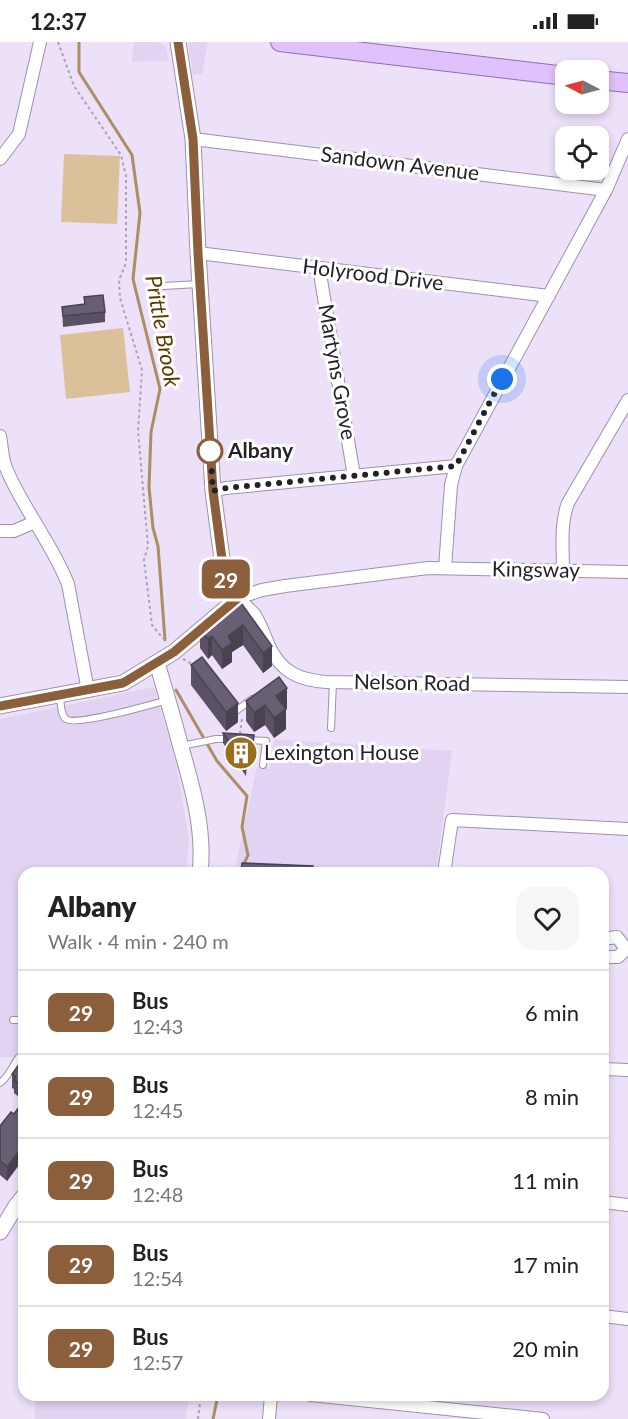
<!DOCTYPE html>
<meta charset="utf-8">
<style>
:root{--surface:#fff;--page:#f6f6f6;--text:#222;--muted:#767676;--line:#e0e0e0}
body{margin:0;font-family:Lato,sans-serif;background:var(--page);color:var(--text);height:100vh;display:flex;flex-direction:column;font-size:22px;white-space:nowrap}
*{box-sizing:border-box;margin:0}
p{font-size:20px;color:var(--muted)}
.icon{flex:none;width:33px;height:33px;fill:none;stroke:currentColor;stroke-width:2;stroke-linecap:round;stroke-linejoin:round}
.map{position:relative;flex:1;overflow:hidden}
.side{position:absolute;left:18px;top:825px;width:591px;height:534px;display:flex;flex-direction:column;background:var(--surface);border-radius:18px;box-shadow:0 3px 9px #0003}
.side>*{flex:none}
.badge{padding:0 12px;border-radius:9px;font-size:21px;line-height:39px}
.needle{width:39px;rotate:276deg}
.fabs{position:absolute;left:555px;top:18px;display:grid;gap:12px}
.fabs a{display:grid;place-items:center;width:54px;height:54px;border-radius:12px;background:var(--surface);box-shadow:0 3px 9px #0003;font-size:30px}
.you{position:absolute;width:30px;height:30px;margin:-15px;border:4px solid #fff;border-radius:50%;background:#1a73e8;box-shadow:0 0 0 9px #1a73e833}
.map>.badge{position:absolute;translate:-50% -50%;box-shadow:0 0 0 3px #fff}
.round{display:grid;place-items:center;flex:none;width:63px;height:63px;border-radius:18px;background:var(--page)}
.headline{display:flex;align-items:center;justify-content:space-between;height:102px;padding:0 30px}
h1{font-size:28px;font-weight:800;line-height:45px}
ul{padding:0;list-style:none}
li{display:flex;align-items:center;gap:18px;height:84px;padding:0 30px;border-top:2px solid var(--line)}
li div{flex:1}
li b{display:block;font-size:22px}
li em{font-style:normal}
li .badge{min-width:66px;font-weight:700;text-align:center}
.status{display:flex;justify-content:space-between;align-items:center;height:42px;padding:0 30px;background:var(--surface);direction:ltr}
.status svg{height:16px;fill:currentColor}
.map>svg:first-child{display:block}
.built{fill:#e3d3f3}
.green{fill:#dbc19a}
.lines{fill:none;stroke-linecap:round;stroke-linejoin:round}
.stream{stroke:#ab8e62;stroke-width:3}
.service-casing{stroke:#9d92a9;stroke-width:8}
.minor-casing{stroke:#9d92a9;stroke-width:14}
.tertiary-casing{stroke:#9d92a9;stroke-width:17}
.primary-casing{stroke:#926eb1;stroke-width:20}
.path{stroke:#aca2b6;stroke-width:2;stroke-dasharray:3 3;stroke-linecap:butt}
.service{stroke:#fff;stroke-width:6}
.minor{stroke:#fff;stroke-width:12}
.tertiary{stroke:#fff;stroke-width:15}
.primary{stroke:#e0c1fb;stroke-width:18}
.wall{fill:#5a5264}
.shaded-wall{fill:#4a4251}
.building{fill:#695f74;stroke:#4a4251;stroke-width:1.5}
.line-casing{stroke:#fff;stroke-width:14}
.line{stroke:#8b5e3c;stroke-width:9}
.walk{stroke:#25212a;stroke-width:6;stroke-dasharray:0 10.8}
.stop-dot{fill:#fff;stroke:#8b5e3c;stroke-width:3}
.labels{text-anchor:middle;stroke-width:6;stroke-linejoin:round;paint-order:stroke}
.street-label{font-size:21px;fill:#25212a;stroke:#fff}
.stop-label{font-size:21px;font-weight:bold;fill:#25212a;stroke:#fff;text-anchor:start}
.poi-label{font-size:21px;fill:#25212a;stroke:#fff;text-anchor:start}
.water-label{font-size:22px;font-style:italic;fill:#583b00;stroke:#fff}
</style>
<div class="status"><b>12:37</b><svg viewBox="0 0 49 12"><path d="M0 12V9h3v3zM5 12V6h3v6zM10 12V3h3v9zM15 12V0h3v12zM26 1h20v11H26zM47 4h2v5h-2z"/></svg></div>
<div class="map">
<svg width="628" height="1377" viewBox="0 0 628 1377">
<rect width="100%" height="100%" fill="#ede0f9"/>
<g class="built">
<path d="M134 0H159L166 5 169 19 132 20Z"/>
<path d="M188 0H208L202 32 193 33Z"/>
<path d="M154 645 176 720 189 798 186 831H24V1015H0V677Z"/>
<path d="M274 697 452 709 436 831H234L257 725 270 727Z"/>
<path d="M35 1353H189L186 1377H35Z"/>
</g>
<g class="green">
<path d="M64 112 120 114 117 182 61 180Z"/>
<path d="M123 286 130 350 66 357 60 293Z"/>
</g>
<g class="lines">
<g class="stream">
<path d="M79 0V30L132 113 140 171 133 237 160 347 151 390 149 445 153 486 158 504 165 598"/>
<path d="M176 648 217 719 247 754 242 785 248 813 240 831"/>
<path d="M213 1377 218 1353"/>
</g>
<g class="service-casing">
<g id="service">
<path d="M163 244 199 242"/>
<path d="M60 654C61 661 60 672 66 677 74 685 154 662 168 658"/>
<path d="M234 666 236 669 252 657"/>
<path d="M331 686 333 640"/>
<path d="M247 698 266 699 263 723"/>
<path d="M181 704 216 697H231"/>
<path d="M13 978H24"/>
<path d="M0 1041C9 1035 12 1024 19 1015L24 1016"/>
</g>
</g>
<g class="minor-casing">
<g id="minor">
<path d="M193 97 606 148"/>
<path d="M0 117 19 92 40 0"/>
<path d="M198 211 549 254"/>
<path d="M319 226 354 434"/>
<path d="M0 394C2 404 2 416 6 426 23 467 52 501 68 542L88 649"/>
<path d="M213 449 226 446 456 424"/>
<path d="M0 489H14L35 480"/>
<path d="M445 526 451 443 456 424 606 148 628 97"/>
<path d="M563 529C563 507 560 482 568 461L628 358"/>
<path d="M628 530 428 526 285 544 262 548 238 556C243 562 250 567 255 573 261 583 265 594 269 604 281 630 299 638 326 640L628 645"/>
<path d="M444 831 452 778 628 787"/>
<path d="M603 897 617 895 626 907"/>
<path d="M603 915H618L626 907H628"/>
<path d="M603 1027 628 1028"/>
<path d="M603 1160 628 1163"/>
<path d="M603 1274 628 1277"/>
<path d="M311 1353 543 1377"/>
<path d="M269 1377 271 1353"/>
</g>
</g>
<g class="tertiary-casing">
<g id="tertiary">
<path d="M157 621C165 648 173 675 180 702 192 744 205 787 200 831"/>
<path d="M0 664 123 641 174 610 238 556 228 544 224 532 213 449 198 211 193 97 178 0"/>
<path d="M0 1190 16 1164 24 1154"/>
</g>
</g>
<g class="primary-casing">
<g id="primary">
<path d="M280 0 566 34"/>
<path d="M598 38 628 41"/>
</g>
</g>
<g class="path">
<path d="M58 0 74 44 121 113 126 134V221L119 238 120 256 142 328 138 389 148 504 144 518 152 583 166 600"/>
<path d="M183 617 194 623"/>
<path d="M240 692 242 677"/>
<path d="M198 1377 201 1353"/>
</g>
<use href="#service" class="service"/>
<use href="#minor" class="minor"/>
<use href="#tertiary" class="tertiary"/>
<use href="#primary" class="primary"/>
</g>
<g class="wall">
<path d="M84 255 105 270V280L63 285 62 265 84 263Z"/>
<path d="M239 558 272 624 263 631 243 603 232 610V620L222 627 212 613 208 617 200 606V586Z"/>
<path d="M191 623 238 680 226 689 191 643Z"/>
<path d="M246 659 287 666 286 667V687L274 696 265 683 254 690 246 679Z"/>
<path d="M223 691 254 703 252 722H247L246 734 223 701Z"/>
<path d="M24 1020V1116L7 1139 0 1133V1084L14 1072 24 1059 14 1051V1047L12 1046V1032Z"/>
<path d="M131 1353H151V1358L131 1356Z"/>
</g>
<g class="shaded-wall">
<path d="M243 583V603L232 610V620L222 627V608L228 594Z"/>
<path d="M212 594V613L208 617V597Z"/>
<path d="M272 604V624L263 631V611Z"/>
<path d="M287 646V666L276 674V654Z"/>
<path d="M238 661V680L226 689V670Z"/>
<path d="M265 663V683L254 690V671Z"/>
<path d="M286 667V687L274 696V676Z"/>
<path d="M24 1103V1116L7 1139V1125Z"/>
</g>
<g class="building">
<path d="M103 253 105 270 63 274 62 265 85 262 84 255Z"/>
<path d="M239 558 272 604 263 611 243 583 228 594 232 601 222 608 212 594 208 597 200 586Z"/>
<path d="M202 615 238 661 226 670 191 623Z"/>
<path d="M279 635 287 646 276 654 286 667 274 676 265 663 254 671 246 659Z"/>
<path d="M223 691 254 693 252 712H247L246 723Z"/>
<path d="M242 821 313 824 312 831H241Z"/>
<path d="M22 1019 24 1020V1046L14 1038 16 1035 12 1032Z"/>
<path d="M24 1058V1103L7 1125 0 1119V1084L11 1070 14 1072Z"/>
</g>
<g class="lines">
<g class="line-casing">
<path id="line" d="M0 664 123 641 174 610 238 556 228 544 224 532 213 449 198 211 193 97 178 0"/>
</g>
<use href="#line" class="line"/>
<path class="walk" d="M210 409V403L213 449 226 446 456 424 502 337"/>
</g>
<defs>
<g id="building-disc" transform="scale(1.725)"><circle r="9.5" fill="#9a6e1d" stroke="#fff"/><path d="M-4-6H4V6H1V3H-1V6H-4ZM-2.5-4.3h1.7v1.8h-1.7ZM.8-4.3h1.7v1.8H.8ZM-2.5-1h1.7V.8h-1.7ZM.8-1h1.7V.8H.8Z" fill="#fff"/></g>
</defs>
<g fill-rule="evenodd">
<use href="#building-disc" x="241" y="711"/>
</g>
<circle class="stop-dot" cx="210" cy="409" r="12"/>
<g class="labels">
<g class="street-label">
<text transform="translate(400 122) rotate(7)" y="7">Sandown Avenue</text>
<text transform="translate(373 233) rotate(7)" y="7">Holyrood Drive</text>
<text transform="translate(337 330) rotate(80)" y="7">Martyns Grove</text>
<text transform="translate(536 528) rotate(1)" y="7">Kingsway</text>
<text transform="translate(412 641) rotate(1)" y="7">Nelson Road</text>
</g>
<g class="stop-label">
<text x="228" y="416">Albany</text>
</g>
<g class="poi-label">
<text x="264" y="718">Lexington House</text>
</g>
<g class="water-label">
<text transform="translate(163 289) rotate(80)" y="8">Prittle Brook</text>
</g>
</g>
</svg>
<div class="fabs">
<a><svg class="needle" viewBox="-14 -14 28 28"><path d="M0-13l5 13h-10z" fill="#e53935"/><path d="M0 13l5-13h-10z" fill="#767676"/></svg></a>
<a><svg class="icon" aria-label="locate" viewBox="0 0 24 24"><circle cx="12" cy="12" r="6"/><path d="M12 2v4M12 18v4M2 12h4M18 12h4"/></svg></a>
</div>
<div class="you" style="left:502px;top:337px"></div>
<b class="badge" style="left:226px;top:537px;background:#8b5e3c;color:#fff">29</b>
<section class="side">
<div class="headline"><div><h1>Albany</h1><p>Walk · 4 min · 240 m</p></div><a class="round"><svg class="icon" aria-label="heart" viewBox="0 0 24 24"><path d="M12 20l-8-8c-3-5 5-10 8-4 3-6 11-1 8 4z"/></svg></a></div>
<ul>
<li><span class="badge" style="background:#8b5e3c;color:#fff">29</span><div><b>Bus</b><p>12:43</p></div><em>6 min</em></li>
<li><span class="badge" style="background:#8b5e3c;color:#fff">29</span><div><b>Bus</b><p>12:45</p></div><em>8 min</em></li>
<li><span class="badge" style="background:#8b5e3c;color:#fff">29</span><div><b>Bus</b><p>12:48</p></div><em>11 min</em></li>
<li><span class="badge" style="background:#8b5e3c;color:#fff">29</span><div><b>Bus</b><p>12:54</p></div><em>17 min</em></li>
<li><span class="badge" style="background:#8b5e3c;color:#fff">29</span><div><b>Bus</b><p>12:57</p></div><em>20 min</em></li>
</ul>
</section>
</div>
